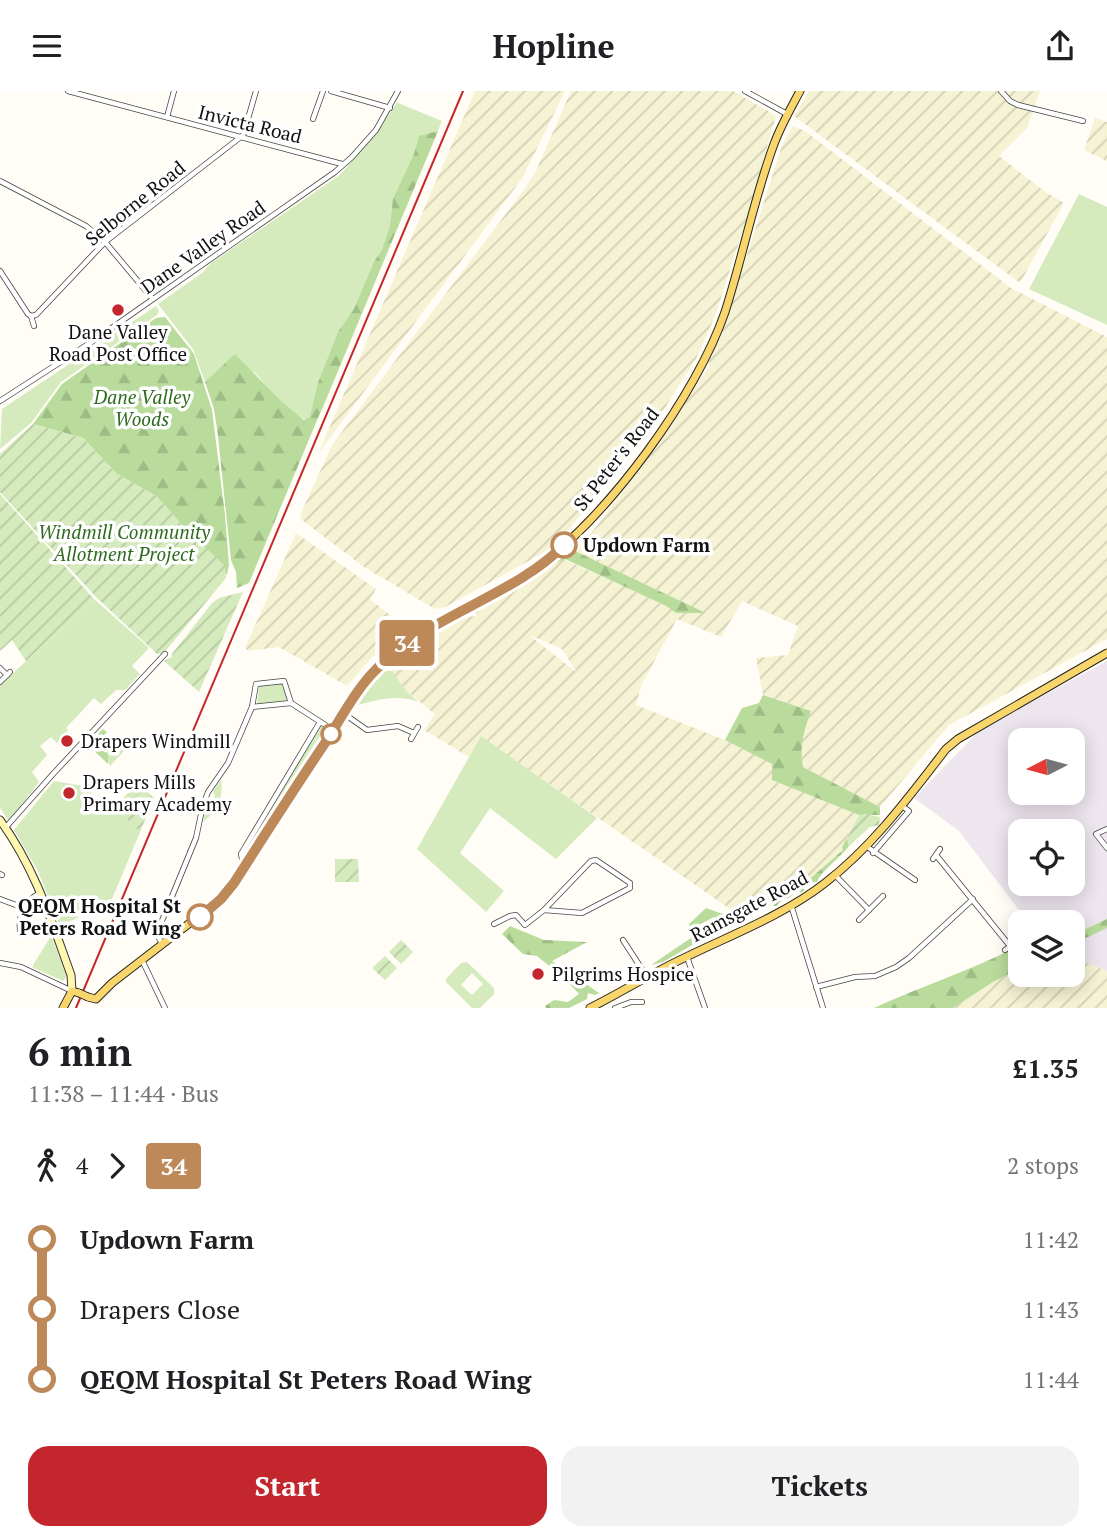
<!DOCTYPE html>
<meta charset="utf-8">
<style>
:root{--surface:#fff;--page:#f2f2f2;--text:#202124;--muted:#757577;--accent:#c4262e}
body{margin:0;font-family:"PT Serif",serif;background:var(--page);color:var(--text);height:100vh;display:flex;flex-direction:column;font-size:26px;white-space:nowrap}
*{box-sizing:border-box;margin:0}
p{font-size:23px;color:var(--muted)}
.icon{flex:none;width:38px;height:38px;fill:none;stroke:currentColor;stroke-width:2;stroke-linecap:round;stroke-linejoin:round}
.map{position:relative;height:917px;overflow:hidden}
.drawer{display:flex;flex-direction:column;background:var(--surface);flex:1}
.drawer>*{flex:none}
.badge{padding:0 14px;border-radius:5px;font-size:24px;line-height:46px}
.needle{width:46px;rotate:264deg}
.controls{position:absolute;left:1008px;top:637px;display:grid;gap:14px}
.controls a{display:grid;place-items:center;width:77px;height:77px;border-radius:14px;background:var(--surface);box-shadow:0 4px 18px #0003;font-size:35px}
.map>.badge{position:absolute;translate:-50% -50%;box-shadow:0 0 0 4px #fff}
.legs{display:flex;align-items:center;gap:10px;height:77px;padding:0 28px;font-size:23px}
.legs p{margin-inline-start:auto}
.summary{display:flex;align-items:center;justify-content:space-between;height:119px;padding:0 28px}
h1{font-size:38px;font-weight:600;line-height:52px}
.primary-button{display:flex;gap:14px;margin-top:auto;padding:14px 28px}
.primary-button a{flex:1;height:80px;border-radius:21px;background:var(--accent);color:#fff;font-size:28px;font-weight:600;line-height:80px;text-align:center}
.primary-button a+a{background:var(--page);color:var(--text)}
ul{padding:0 28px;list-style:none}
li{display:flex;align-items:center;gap:24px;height:70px;font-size:26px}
li i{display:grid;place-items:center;width:10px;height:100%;margin:0 9px;background:currentColor}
li i::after{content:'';width:18px;height:18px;margin:-9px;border:5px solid;border-radius:50%;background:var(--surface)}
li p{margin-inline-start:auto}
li:first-child i{background:linear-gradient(#0000 50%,currentColor 0)}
li:last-child i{background:linear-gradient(currentColor 50%,#0000 0)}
header{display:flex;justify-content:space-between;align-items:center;height:91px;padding:0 28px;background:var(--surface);font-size:32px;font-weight:600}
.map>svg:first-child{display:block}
.industrial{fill:#eee6ef;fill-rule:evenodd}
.farmland{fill:url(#farmland-furrows);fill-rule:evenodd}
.grass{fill:#d5ebbd;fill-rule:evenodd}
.forest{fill:url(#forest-firs)}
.garden{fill:url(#garden-furrows)}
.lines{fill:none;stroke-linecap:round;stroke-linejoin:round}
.minor-casing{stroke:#444;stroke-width:6}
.secondary-casing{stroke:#333;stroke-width:9}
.primary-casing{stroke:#222;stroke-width:9}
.minor{stroke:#fff;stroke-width:4.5}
.secondary{stroke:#fff6b0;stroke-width:7}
.primary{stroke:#f9d66b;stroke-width:7}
.rail{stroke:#c4262e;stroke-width:2}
.primary-bridge-casing{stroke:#222;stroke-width:9;stroke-linecap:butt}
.primary-bridge{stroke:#f9d66b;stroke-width:7}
.line-1-casing{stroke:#fff;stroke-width:16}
.line-1{stroke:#be8959;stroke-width:10}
.poi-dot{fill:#c4262e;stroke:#fff;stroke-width:2.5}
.stop-1-dot{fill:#fff;stroke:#be8959;stroke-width:3.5}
.labels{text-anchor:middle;stroke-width:7;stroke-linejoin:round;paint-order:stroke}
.street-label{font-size:19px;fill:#111;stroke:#fff}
.poi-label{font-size:19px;fill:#111;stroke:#fff;text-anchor:start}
.park-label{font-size:19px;font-style:italic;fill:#2f6b1f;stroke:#fff}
.stop-label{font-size:19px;font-weight:bold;fill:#111;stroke:#fff;text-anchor:start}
</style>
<header><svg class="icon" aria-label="menu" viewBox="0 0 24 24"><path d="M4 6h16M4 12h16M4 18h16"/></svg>Hopline<svg class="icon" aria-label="share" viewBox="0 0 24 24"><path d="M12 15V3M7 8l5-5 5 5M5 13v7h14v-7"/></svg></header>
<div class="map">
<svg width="1107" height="917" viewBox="0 0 1107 917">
<defs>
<pattern id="farmland-furrows" width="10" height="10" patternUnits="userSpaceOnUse" patternTransform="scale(1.75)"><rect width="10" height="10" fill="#f6f3d4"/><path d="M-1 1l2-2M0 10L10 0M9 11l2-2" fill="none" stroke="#d2cfb5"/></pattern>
<pattern id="forest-firs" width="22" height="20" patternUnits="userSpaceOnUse" patternTransform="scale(1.75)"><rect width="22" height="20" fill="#b9dc9c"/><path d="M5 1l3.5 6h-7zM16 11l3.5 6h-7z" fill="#9ebc85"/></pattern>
<pattern id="garden-furrows" width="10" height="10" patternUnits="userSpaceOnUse" patternTransform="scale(1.75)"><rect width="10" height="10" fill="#d5ebbd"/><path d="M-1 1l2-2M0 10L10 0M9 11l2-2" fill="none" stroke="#b6c8a1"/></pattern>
</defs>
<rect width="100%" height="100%" fill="#fffdf5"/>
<path class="industrial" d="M1107 570V880L1080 869 1073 854V831H1028L959 740 914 707 980 639ZM1020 649H1073V702H1020ZM1020 740H1073V793H1020Z"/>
<g class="farmland">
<path d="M475 0H565L523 86 318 363Z"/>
<path d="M571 0H733L776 25 745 133 715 225 697 266 652 337 554 456 445 516 435 518 364 476 302 429 300 424 332 354 523 100 536 80Z"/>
<path d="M809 0H1040L1027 37 999 65 1044 100 1064 112 1020 192 794 25Z"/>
<path d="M1095 27 1107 31V70L1084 59Z"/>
<path d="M793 35 805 40 1011 197 1107 246V548L949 634 880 716 803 676 800 660 802 646 811 620 763 604 756 567 788 564 798 535 742 510 721 546 677 528 641 595 636 614 725 649 772 673 773 689 859 724 842 756 844 758 813 787 743 827 481 646 469 666 424 639 435 623 406 600 392 580V574L456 531 465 526 476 525V514L563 468 666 515 676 522 704 521 577 461 654 359 709 276V270L723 240 782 54ZM529 544 562 558 576 580H575Z"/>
<path d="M296 442 376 498 370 508 407 538 371 567 347 595 279 556 249 560 245 557Z"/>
<path d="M1073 854 1080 869 1107 880V917H953L993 891 1020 877V884H1073Z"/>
</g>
<g class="grass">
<path d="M398 10V12L442 30 322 319 314 331C289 326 271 299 254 281L205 291 193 258 158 213 202 182 211 172 340 84 375 43Z"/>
<path d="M1079 103 1107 116V234L1029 198Z"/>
<path d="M156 215 159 220 157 224 61 291 31 332 0 358 2 318Z"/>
<path d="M94 508 149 557 132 575 140 583 125 599H116L101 613 94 607 66 637 68 639 57 652 51 646 40 655 47 664 32 681 39 691 10 729H8L0 717V594Z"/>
<path d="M381 580H392L406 600 418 611C399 603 377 609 358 614L360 608Z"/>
<path d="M281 592 287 608 284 611 259 613 257 612 259 596 263 593Z"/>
<path d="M323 635 327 639 243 766 244 761 320 636Z"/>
<path d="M481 645 597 727 556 768 490 717 460 762 504 800 486 821 417 758Z"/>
<path d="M116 650 125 659 110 675 105 662Z"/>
<path d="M221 689C224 706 217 721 203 731L206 718 210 716 215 705 213 700Z"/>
<path d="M54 690 84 695 92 702 87 708 102 722 107 717H114L128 702 135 700 141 694 143 697 120 722 140 741 112 808 76 821 78 827 59 834 38 780 14 739Z"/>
<path d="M51 845 67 885 63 890 32 876Z"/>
<path d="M467 871 494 897V903L480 917H472L446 891V888L461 872ZM472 882 483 893 472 904 461 894Z"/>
</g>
<g class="forest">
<path d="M438 40 249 492 237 497 236 481 231 469 218 345 214 318 205 291 235 263 281 310 304 329 310 326 318 292 338 241 354 218 374 171 382 159 390 135 393 108 414 63 419 45Z"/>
<path d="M165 226 194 263 212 319 225 424 229 474 226 488 227 484 156 405 117 383 83 347 33 333 62 293 156 227Z"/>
<path d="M567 455H572L577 461 706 522H676L666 515 565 468 543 478 541 475Z"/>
<path d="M763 604 811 620C804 640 799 654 803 676L880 716V724H859L772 689V673L725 649 742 617 759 612Z"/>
<path d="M103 638 107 641 96 653 108 664V673L88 654Z"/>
<path d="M847 747 849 755C841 766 820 781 817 791H811L804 795V799L801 802 797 799 788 808 785 806 776 815 770 814 721 838 714 826 693 837 699 850 663 871 651 874 691 847 689 833 706 817 729 825H738L752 820 812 786 843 759 842 756Z"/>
<path d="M1107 828V837L1073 853V844Z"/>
<path d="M510 835 544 849 587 851 552 870 599 902 595 904 588 902 587 908 569 917H546L545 915 554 909 568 911 579 903 563 886 537 865 523 863 502 843Z"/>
<path d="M1020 854V877L993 891 953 917H874C922 895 973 879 1020 854Z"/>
</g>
<g class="garden">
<path d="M33 333 83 347 117 383 156 405 186 438 225 475 226 487 163 563H157L96 506 0 401V363Z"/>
<path d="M0 403 94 508 26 570 12 549 0 560Z"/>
<path d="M243 501 199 601 164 570 172 566V563L212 512 219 507Z"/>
<path d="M143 697 154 707 140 741 120 722Z"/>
<path d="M865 723 880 726 879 734 870 736 849 755 847 747 859 724Z"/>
<path d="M335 768H358L359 791H335Z"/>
<path d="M401 849 413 861 401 873 389 861Z"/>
<path d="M385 865 397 877 385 889 372 877Z"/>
</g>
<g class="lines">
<g class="minor-casing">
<g id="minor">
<path d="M68 0 342 73"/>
<path d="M331 0 390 17"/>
<path d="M745 0 787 23"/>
<path d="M1001 0 1010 10 1018 14 1083 30"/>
<path d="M167 26 174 0"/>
<path d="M313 28 323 0"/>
<path d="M243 45 256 0"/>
<path d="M0 90 86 135 105 151 152 207"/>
<path d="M0 180 28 223 31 225 36 224 105 151 242 45"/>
<path d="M31 225 34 235"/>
<path d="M0 310 93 250 335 81 352 66 376 39 398 0"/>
<path d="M0 577 7 584"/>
<path d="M0 591 10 581"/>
<path d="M252 616 291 612 333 639"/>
<path d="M343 622 367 639 398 635 414 642"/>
<path d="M411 648 418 636"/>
<path d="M6 736 53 683 165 563"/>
<path d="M1107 738 1096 743 1107 757"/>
<path d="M866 755 915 789"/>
<path d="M873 762 909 720 902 715"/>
<path d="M936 764 1010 855"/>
<path d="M933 768 940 758"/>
<path d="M246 772 242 768 241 763 320 631"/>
<path d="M0 783 2 784"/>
<path d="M835 784 869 819"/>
<path d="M0 808 24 817"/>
<path d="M791 814 823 917"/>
<path d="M859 829 883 805"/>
<path d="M494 833 510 825 516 824 525 834 544 819 582 822 630 797V792L596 769 591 770 544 819"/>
<path d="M20 841C18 823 25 810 40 802"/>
<path d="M623 849 647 886"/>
<path d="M162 853 159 847V837L196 747 203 714 208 701 228 672 252 616 256 593 284 590 291 612"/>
<path d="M1005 859 1015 852"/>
<path d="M687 866 705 917"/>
<path d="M142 869 165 917"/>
<path d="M0 872 21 876 72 900"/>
<path d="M816 896 855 886 875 885 896 876 909 867 973 808"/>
<path d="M615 917 631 911H642"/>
</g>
</g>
<g class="secondary-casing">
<path id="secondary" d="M0 729C35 777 51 829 71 884L72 900"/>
</g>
<g class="primary-casing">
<g id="primary">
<path d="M88 906 96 908 112 892 221 808 234 792 333 639 354 603 367 588 388 567 420 544 539 475C610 423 697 303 725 221 743 165 754 107 774 53 781 34 791 17 800 0"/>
<path d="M63 917 72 900 79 902"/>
<path d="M590 917C622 901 652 882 684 867 731 844 784 824 825 792 873 755 909 706 946 658L958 648 1107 562"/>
</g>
</g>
<use href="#minor" class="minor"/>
<use href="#secondary" class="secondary"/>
<use href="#primary" class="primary"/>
<path class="rail" d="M76 917 463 0"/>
<g class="primary-bridge-casing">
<path id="primary-bridge" d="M79 902 88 906"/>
</g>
<use href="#primary-bridge" class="primary-bridge"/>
</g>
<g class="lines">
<g class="line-1-casing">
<path id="line-1" d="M200 826 221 808 234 792C264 745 294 698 325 652 349 615 360 588 397 560 447 520 520 499 564 454"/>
</g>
<use href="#line-1" class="line-1"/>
</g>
<g class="poi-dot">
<circle cx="118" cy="219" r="7"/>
<circle cx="67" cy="650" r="7"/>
<circle cx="69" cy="702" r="7"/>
<circle cx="538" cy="883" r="7"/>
</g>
<g class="stop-1-dot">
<circle cx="564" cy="454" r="12"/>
<circle cx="331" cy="643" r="9"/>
<circle cx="200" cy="826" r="12"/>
</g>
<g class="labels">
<g class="street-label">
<text transform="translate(250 33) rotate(14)" y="7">Invicta Road</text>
<text transform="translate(135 112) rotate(-39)" y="7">Selborne Road</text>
<text transform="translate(203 156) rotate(-35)" y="7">Dane Valley Road</text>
<text transform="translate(616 368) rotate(-52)" y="7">St Peter's Road</text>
<text transform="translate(749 815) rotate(-28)" y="7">Ramsgate Road</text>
</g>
<g class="poi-label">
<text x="118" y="248" text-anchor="middle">Dane Valley<tspan x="118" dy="22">Road Post Office</tspan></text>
<text x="81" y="657">Drapers Windmill</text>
<text x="83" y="698">Drapers Mills<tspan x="83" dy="22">Primary Academy</tspan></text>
<text x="552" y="890">Pilgrims Hospice</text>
</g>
<g class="park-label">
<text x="142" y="313">Dane Valley<tspan x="142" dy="22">Woods</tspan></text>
<text x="124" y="448">Windmill Community<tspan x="124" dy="22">Allotment Project</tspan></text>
</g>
<g class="stop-label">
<text x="583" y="461">Updown Farm</text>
<text x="181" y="822" text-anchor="end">QEQM Hospital St<tspan x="181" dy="22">Peters Road Wing</tspan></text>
</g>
</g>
</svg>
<div class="controls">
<a><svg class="needle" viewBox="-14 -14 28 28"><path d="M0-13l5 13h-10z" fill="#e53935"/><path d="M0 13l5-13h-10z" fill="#757577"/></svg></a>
<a><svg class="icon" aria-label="locate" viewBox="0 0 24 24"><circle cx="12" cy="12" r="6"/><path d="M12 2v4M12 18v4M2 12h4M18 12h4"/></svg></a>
<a><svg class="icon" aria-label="layers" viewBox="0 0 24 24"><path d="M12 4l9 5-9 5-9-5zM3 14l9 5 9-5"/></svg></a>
</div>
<b class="badge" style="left:407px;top:552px;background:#be8959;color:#fff">34</b>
</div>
<section class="drawer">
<div class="summary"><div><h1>6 min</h1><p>11:38 – 11:44 · Bus</p></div><b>£1.35</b></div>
<div class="legs"><svg class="icon" aria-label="walk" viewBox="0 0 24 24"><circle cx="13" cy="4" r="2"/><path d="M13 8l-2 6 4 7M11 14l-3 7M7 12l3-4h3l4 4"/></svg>4<svg class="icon" aria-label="forward" viewBox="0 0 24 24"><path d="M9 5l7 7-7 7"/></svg><b class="badge" style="background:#be8959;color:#fff">34</b><p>2 stops</p></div>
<ul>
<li><i style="color:#be8959"></i><b>Updown Farm</b><p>11:42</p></li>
<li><i style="color:#be8959"></i><span>Drapers Close</span><p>11:43</p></li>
<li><i style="color:#be8959"></i><b>QEQM Hospital St Peters Road Wing</b><p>11:44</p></li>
</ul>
<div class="primary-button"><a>Start</a><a>Tickets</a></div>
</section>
